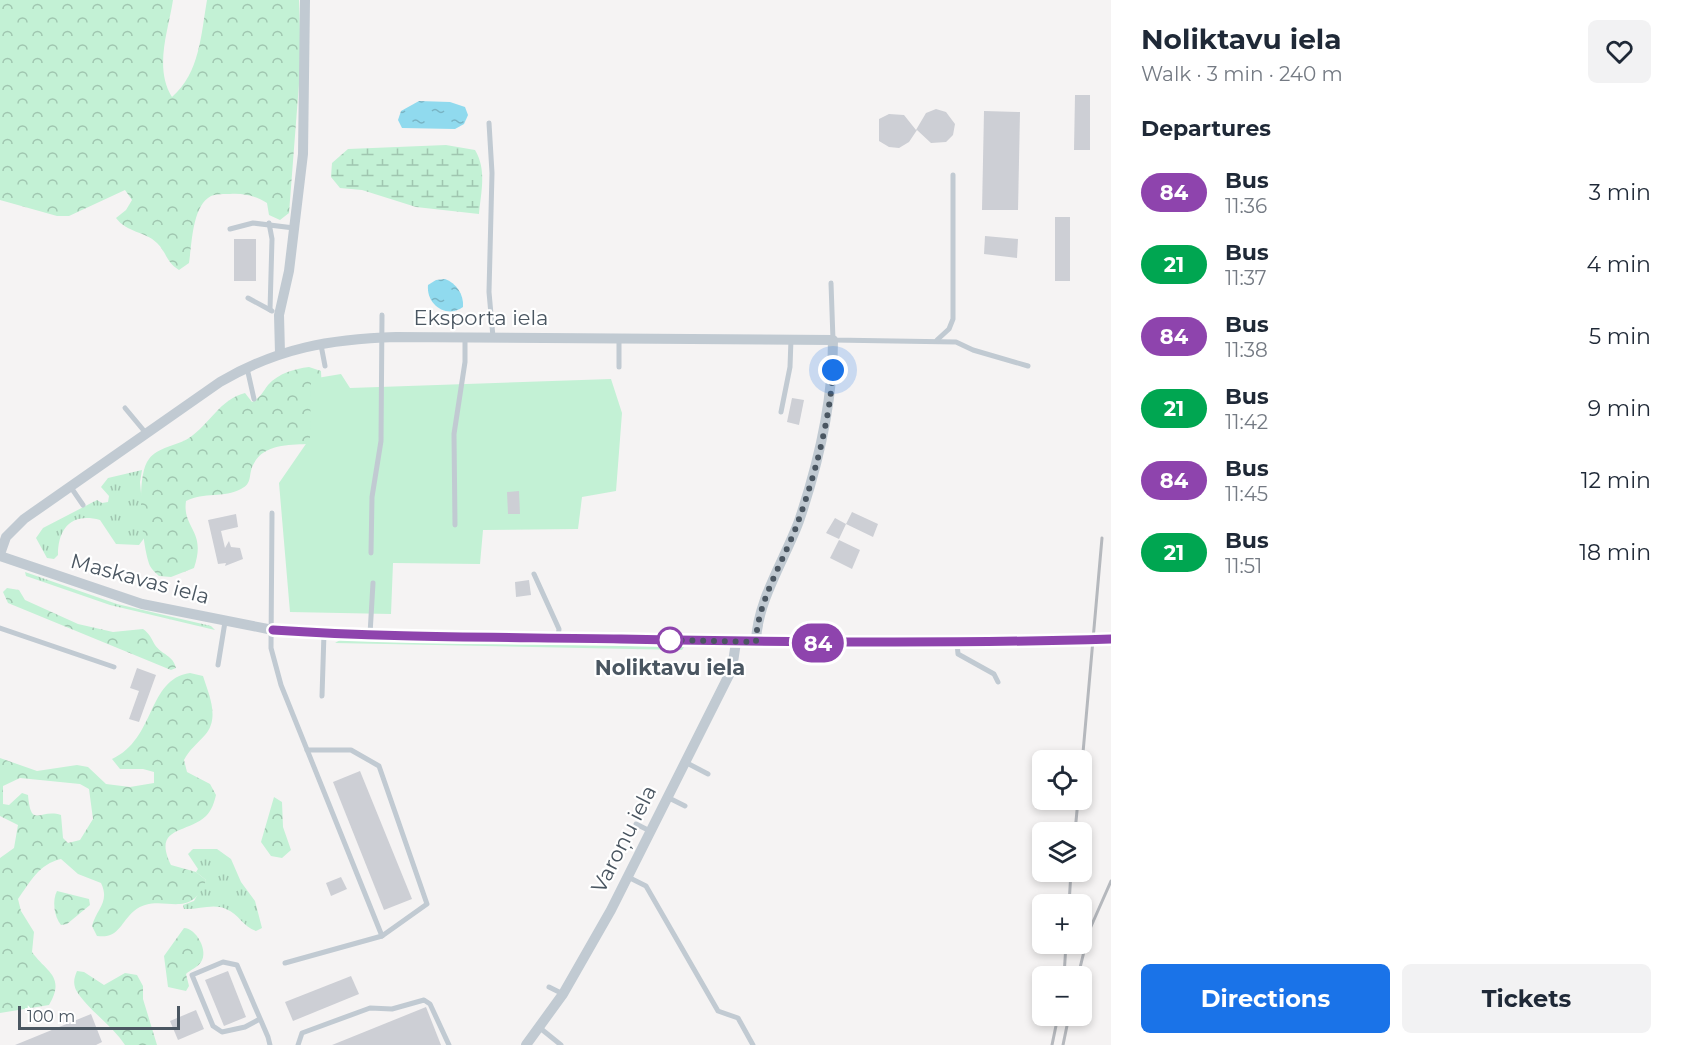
<!DOCTYPE html>
<meta charset="utf-8">
<style>
:root{--surface:#fff;--page:#f2f2f3;--text:#1f2937;--muted:#747a83;--accent:#1a73e8}
body{margin:0;font-family:Montserrat,sans-serif;background:var(--page);color:var(--text);height:100vh;display:flex;flex-direction:column;font-size:22px;white-space:nowrap}
*{box-sizing:border-box;margin:0}
p{font-size:20px;color:var(--muted)}
.icon{flex:none;width:33px;height:33px;fill:none;stroke:currentColor;stroke-width:2;stroke-linecap:round;stroke-linejoin:round}
.map{position:relative;flex:1;overflow:hidden}
.side{display:flex;flex-direction:column;background:var(--surface);width:570px}
.side>*{flex:none}
.badge{padding:0 12px;border-radius:20px;font-size:21px;line-height:39px}
.controls{position:absolute;left:1032px;top:750px;display:grid;gap:12px}
.controls a{display:grid;place-items:center;width:60px;height:60px;border-radius:9px;background:var(--surface);box-shadow:0 3px 9px #0003;font-size:30px}
.scale{position:absolute;left:18px;bottom:15px;width:162px;box-sizing:border-box;padding-left:6px;border:3px solid #4a5661;border-top:0;font-size:16px;line-height:21px;white-space:nowrap;color:#4a5661;-webkit-text-stroke:4px #fff;paint-order:stroke}
.you{position:absolute;width:30px;height:30px;margin:-15px;border:4px solid #fff;border-radius:50%;background:#1a73e8;box-shadow:0 0 0 9px #1a73e833}
.map>.badge{position:absolute;translate:-50% -50%;box-shadow:0 0 0 3px #fff}
h2{padding:0 30px;font-size:22px;line-height:54px}
.round{display:grid;place-items:center;flex:none;width:63px;height:63px;border-radius:9px;background:var(--page)}
.head{display:flex;align-items:center;justify-content:space-between;height:102px;padding:0 30px}
h1{font-size:28px;font-weight:700;line-height:45px}
.primary-button{display:flex;gap:12px;margin-top:auto;padding:12px 30px}
.primary-button a{flex:1;height:69px;border-radius:9px;background:var(--accent);color:#fff;font-size:24px;font-weight:700;line-height:69px;text-align:center}
.primary-button a+a{background:var(--page);color:var(--text)}
ul{padding:0;list-style:none}
li{display:flex;align-items:center;gap:18px;height:72px;padding:0 30px}
li div{flex:1}
li b{display:block;font-size:22px}
li em{font-style:normal}
li .badge{min-width:66px;font-weight:700;text-align:center}
main{display:flex;flex:1;min-height:0}
.map>svg:first-child{display:block}
.grass{fill:url(#grass-tufts)}
.forest{fill:url(#forest-crowns);fill-rule:evenodd}
.wetland{fill:url(#wetland-marsh)}
.garden{fill:#c3f1d5}
.water{fill:url(#water-ripples)}
.building{fill:#cdcfd5}
.lines{fill:none;stroke-linecap:round;stroke-linejoin:round}
.service{stroke:#c1cad2;stroke-width:5}
.minor{stroke:#c1cad2;stroke-width:10}
.rail{stroke:#b5b8bd;stroke-width:3}
.minor-bridge{stroke:#c1cad2;stroke-width:10}
.line-casing{stroke:#fff;stroke-width:14}
.line{stroke:#8e44ad;stroke-width:9}
.walk{stroke:#4a5661;stroke-width:6;stroke-dasharray:0 10.8}
.stop-dot{fill:#fff;stroke:#8e44ad;stroke-width:3}
.labels{text-anchor:middle;stroke-width:4.5;stroke-linejoin:round;paint-order:stroke}
.street-label{font-size:21px;fill:#4a5661;stroke:#fff}
.stop-label{font-size:21px;font-weight:bold;fill:#4a5661;stroke:#fff}
</style>
<main>
<div class="map">
<svg width="1111" height="1045" viewBox="0 0 1111 1045">
<defs>
<pattern id="grass-tufts" width="24" height="20" patternUnits="userSpaceOnUse" patternTransform="scale(1.5)"><rect width="24" height="20" fill="#c3f1d5"/><path d="M3 7l-1-3M5 7V3M7 7l1-3M15 17l-1-3M17 17v-4M19 17l1-3" fill="none" stroke="#a0c6b0"/></pattern>
<pattern id="forest-crowns" width="20" height="18" patternUnits="userSpaceOnUse" patternTransform="scale(1.5)"><rect width="20" height="18" fill="#c3f1d5"/><path d="M2 6a3 3 0 1 1 6 0M12 15a3 3 0 1 1 6 0" fill="none" stroke="#a0c6b0"/></pattern>
<pattern id="wetland-marsh" width="20" height="14" patternUnits="userSpaceOnUse" patternTransform="scale(1.5)"><rect width="20" height="14" fill="#c3f1d5"/><path d="M1 5h8M5 5V1M11 12h8M15 12V8" fill="none" stroke="#a0c6b0"/></pattern>
<pattern id="water-ripples" width="26" height="14" patternUnits="userSpaceOnUse" patternTransform="scale(1.5)"><rect width="26" height="14" fill="#90daee"/><path d="M2 4q2-2 4 0t4 0M15 11q2-2 4 0t4 0" fill="none" stroke="#78b4c4"/></pattern>
</defs>
<rect width="100%" height="100%" fill="#f5f3f3"/>
<g class="grass">
<path d="M142 470 140 482 145 537 139 545 116 544 100 520C71 512 58 529 58 555L54 559 47 558 36 538 43 528 97 500 102 503 108 502 109 496 101 487 108 478Z"/>
<path d="M25 572 117 604 211 626 215 630 110 605 26 576Z"/>
<path d="M340 640 368 641 684 647 682 650 335 643Z"/>
<path d="M193 849H217L231 859 241 882 255 901 262 928 256 931C243 927 239 914 226 909 213 903 198 910 184 909L183 905 194 901 206 880 196 872 198 869 188 854Z"/>
</g>
<g class="forest">
<path d="M0 0H173C168 32 154 68 172 97 200 73 201 34 207 0H299L301 58 289 213 280 220 269 215 267 203C257 196 243 193 230 194 225 194 216 194 211 196 192 206 192 244 189 263L179 270C166 262 167 253 157 243 145 231 127 233 116 218L126 210 132 200 125 190 69 216H57L0 200Z"/>
<path d="M309 367 321 371 323 418 307 444C288 445 263 444 253 465 248 475 253 483 241 489 224 498 204 492 186 501 182 529 207 530 194 568L171 577 159 576C156 573 152 570 150 566 142 547 135 475 149 459 158 447 176 446 189 438 210 424 219 400 245 393L252 402C261 397 262 393 268 385 279 373 294 369 309 367Z"/>
<path d="M7 588 19 590 25 600 78 624 113 632 143 629C150 634 151 638 155 645 162 655 173 655 176 668L171 670 8 603 3 592Z"/>
<path d="M190 673 203 676C209 695 220 718 205 735 197 744 189 750 184 760L187 772 210 784 216 795C214 803 212 810 206 816 187 834 152 826 171 865L196 872 206 880C190 924 160 890 134 911 120 923 119 939 97 936L92 926C97 908 110 902 101 883L78 874 61 859C39 864 30 882 18 899L21 911 34 932 32 952C46 972 66 976 49 1005L0 1013V858L14 848 18 825 0 816V758L37 771 77 765 88 767 106 784 130 787 154 783V772L143 769H120L112 759C156 739 147 679 190 673ZM20 778 80 784 89 789 93 819 80 840 68 843 63 838 61 815C40 808 31 830 28 795L22 793 9 805 3 804V786Z"/>
<path d="M274 797 282 802 283 827 291 850 282 858 271 856 261 842Z"/>
<path d="M57 891 89 899 90 905 67 924 61 925C54 917 52 900 57 891Z"/>
<path d="M184 928C196 928 209 951 201 962 198 967 190 970 186 974L189 986 186 991 168 987 164 956Z"/>
<path d="M77 971 84 972 104 985 125 973 137 975 143 986V999L157 1045H125C112 1025 87 1009 76 990 73 983 74 978 77 971Z"/>
</g>
<path class="wetland" d="M446 145 475 150C487 170 481 192 479 214L416 207 362 190 340 188 331 177 332 163 348 149Z"/>
<path class="garden" d="M341 374 350 388 611 379 622 413 616 491 582 497 578 529 483 530 480 564 393 563 391 614 290 612 279 483 310 438 311 379Z"/>
<g class="water">
<path d="M419 101 450 102 465 107 468 115 464 124 455 129 402 128 398 120 401 111Z"/>
<path d="M445 279C456 283 464 294 463 307 447 319 426 305 428 285L436 280Z"/>
</g>
<g class="building">
<path d="M1075 95H1090V150H1074Z"/>
<path d="M936 109 946 112 955 124 953 135 946 142 931 143 917 130 909 142 899 148 889 147 879 141V119L889 114 904 115 916 130 926 113Z"/>
<path d="M984 111 1020 112 1018 210H982Z"/>
<rect x="1055" y="217" width="15" height="64"/>
<path d="M985 236 1018 239 1017 258 984 254Z"/>
<rect x="234" y="239" width="22" height="42"/>
<path d="M792 398 804 400 799 425 787 422Z"/>
<path d="M519 491 520 514H508L507 492Z"/>
<path d="M852 512 878 524 873 537 846 524 839 539 826 533 835 518 846 524Z"/>
<path d="M236 514 238 527 221 531 225 548 229 541 231 547 240 548 243 559 225 566 226 563 218 564 208 520Z"/>
<path d="M839 540 860 550 852 569 830 558Z"/>
<path d="M529 580 531 595 516 597 515 582Z"/>
<path d="M137 668 156 675 139 722 129 719 139 691 130 688Z"/>
<path d="M360 771 412 899 384 910 333 782Z"/>
<path d="M341 877 347 889 331 896 326 883Z"/>
<path d="M228 971 246 1017 224 1026 205 980Z"/>
<path d="M351 976 359 994 293 1021 285 1002Z"/>
<path d="M426 1007 441 1045H332Z"/>
<path d="M196 1010 204 1029 178 1040 170 1021Z"/>
<path d="M91 1014 102 1042 96 1045H15Z"/>
</g>
<g class="lines">
<g class="service">
<path d="M489 123 492 173 489 292 493 337"/>
<path d="M269 223 272 239 270 310"/>
<path d="M230 229 253 223 294 228"/>
<path d="M831 283 833 340 956 342 973 350 1028 366"/>
<path d="M248 298 272 311"/>
<path d="M937 340 949 329 953 319V175"/>
<path d="M321 345 325 366"/>
<path d="M619 367V338"/>
<path d="M247 368 254 399"/>
<path d="M125 408 145 432"/>
<path d="M781 412 790 367 791 339"/>
<path d="M70 486 83 505"/>
<path d="M272 513 271 648 281 685 382 936"/>
<path d="M455 525 454 434 465 362V337"/>
<path d="M371 553 372 497 381 441 382 315"/>
<path d="M534 574 559 629 558 638"/>
<path d="M0 628 114 667"/>
<path d="M370 634 373 583"/>
<path d="M957 643 958 654 994 674 998 682"/>
<path d="M218 665 225 622"/>
<path d="M322 696 324 633"/>
<path d="M685 762 708 774"/>
<path d="M667 797 685 806"/>
<path d="M636 824 650 831"/>
<path d="M628 877 646 886 718 1011 738 1018 753 1045"/>
<path d="M285 963 382 936 427 904 379 766 351 750H307"/>
<path d="M549 987 563 994"/>
<path d="M260 1019 245 1027 222 1032 213 1026 192 975 223 962 237 965 268 1037 270 1045"/>
<path d="M540 1028 561 1045"/>
<path d="M298 1045 302 1033 370 1008 392 1009 424 1000 430 1004 449 1045"/>
</g>
<g class="minor">
<path d="M280 353 279 315 289 271 303 154 305 0"/>
<path d="M0 554 6 537 24 519 220 382C278 348 330 339 396 337L833 340C833 401 819 462 799 521 785 559 757 601 756 642"/>
<path d="M0 556 142 604 273 630 370 634 756 642 957 643 1061 640"/>
<path d="M526 1045 563 994 611 910 732 669 736 642"/>
</g>
<g class="rail">
<path d="M1082 764 1102 538"/>
<path d="M1075 832 1078 800"/>
<path d="M1069 904 1071 872"/>
<path d="M1064 976 1066 944"/>
<path d="M1078 976 1089 931 1111 881"/>
<path d="M1052 1045 1058 1016"/>
<path d="M1063 1045 1069 1016"/>
</g>
<path class="minor-bridge" d="M1061 640 1111 639"/>
</g>
<g class="lines">
<g class="line-casing">
<path id="line" d="M273 630C389 638 505 637 621 639 785 642 948 644 1111 639"/>
</g>
<use href="#line" class="line"/>
<path class="walk" d="M670 640H665L756 642C757 601 785 559 798 522 815 475 830 419 833 370"/>
</g>
<circle class="stop-dot" cx="670" cy="640" r="12"/>
<g class="labels">
<g class="street-label">
<text x="481" y="325">Eksporta iela</text>
<text transform="translate(140 579) rotate(15)" y="7">Maskavas iela</text>
<text transform="translate(624 839) rotate(-63)" y="7">Varoņu iela</text>
</g>
<g class="stop-label">
<text x="670" y="675">Noliktavu iela</text>
</g>
</g>
</svg>
<div class="controls">
<a><svg class="icon" aria-label="locate" viewBox="0 0 24 24"><circle cx="12" cy="12" r="6"/><path d="M12 2v4M12 18v4M2 12h4M18 12h4"/></svg></a>
<a><svg class="icon" aria-label="layers" viewBox="0 0 24 24"><path d="M12 4l9 5-9 5-9-5zM3 14l9 5 9-5"/></svg></a>
<a>+</a>
<a>−</a>
</div>
<div class="scale">100 m</div>
<div class="you" style="left:833px;top:370px"></div>
<b class="badge" style="left:818px;top:643px;background:#8e44ad;color:#fff">84</b>
</div>
<section class="side">
<div class="head"><div><h1>Noliktavu iela</h1><p>Walk · 3 min · 240 m</p></div><a class="round"><svg class="icon" aria-label="heart" viewBox="0 0 24 24"><path d="M12 20l-8-8c-3-5 5-10 8-4 3-6 11-1 8 4z"/></svg></a></div>
<h2>Departures</h2>
<ul>
<li><span class="badge" style="background:#8e44ad;color:#fff">84</span><div><b>Bus</b><p>11:36</p></div><em>3 min</em></li>
<li><span class="badge" style="background:#00a651;color:#fff">21</span><div><b>Bus</b><p>11:37</p></div><em>4 min</em></li>
<li><span class="badge" style="background:#8e44ad;color:#fff">84</span><div><b>Bus</b><p>11:38</p></div><em>5 min</em></li>
<li><span class="badge" style="background:#00a651;color:#fff">21</span><div><b>Bus</b><p>11:42</p></div><em>9 min</em></li>
<li><span class="badge" style="background:#8e44ad;color:#fff">84</span><div><b>Bus</b><p>11:45</p></div><em>12 min</em></li>
<li><span class="badge" style="background:#00a651;color:#fff">21</span><div><b>Bus</b><p>11:51</p></div><em>18 min</em></li>
</ul>
<div class="primary-button"><a>Directions</a><a>Tickets</a></div>
</section>
</main>
